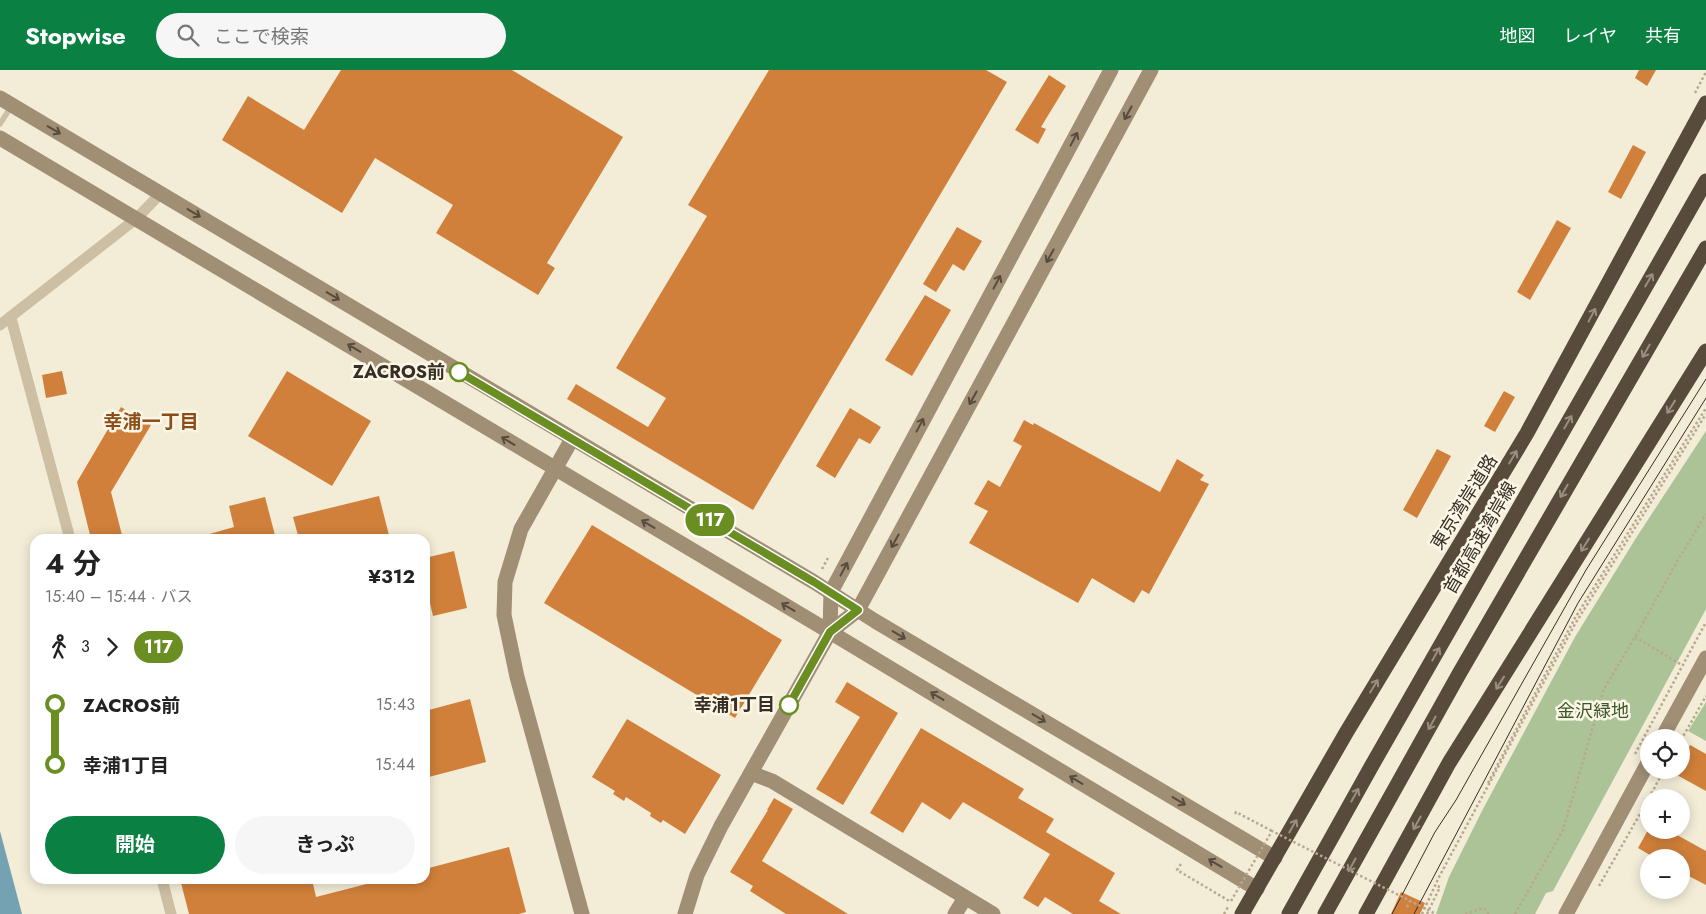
<!DOCTYPE html>
<html lang="ja">
<meta charset="utf-8">
<style>
:root{--surface:#fff;--page:#f6f6f6;--text:#222;--muted:#767676;--accent:#0b8043}
body{margin:0;font-family:Jost,"Noto Sans JP",sans-serif;background:var(--page);color:var(--text);height:100vh;display:flex;flex-direction:column;font-size:19px;white-space:nowrap}
*{box-sizing:border-box;margin:0}
p{font-size:16px;color:var(--muted)}
.icon{flex:none;width:28px;height:28px;fill:none;stroke:currentColor;stroke-width:2;stroke-linecap:round;stroke-linejoin:round}
.map{position:relative;flex:1;overflow:hidden}
.side{position:absolute;left:30px;top:464px;width:400px;height:350px;display:flex;flex-direction:column;background:var(--surface);border-radius:15px;box-shadow:0 2px 12px #0003}
.side>*{flex:none}
.badge{padding:0 10px;border-radius:16px;font-size:18px;line-height:32px}
.buttons{position:absolute;left:1640px;top:659px;display:grid;gap:10px}
.buttons a{display:grid;place-items:center;width:50px;height:50px;border-radius:50%;background:var(--surface);box-shadow:0 2px 12px #0003;font-size:25px}
.map>.badge{position:absolute;translate:-50% -50%;box-shadow:0 0 0 2px #fff}
.legs{display:flex;align-items:center;gap:8px;height:55px;padding:0 15px;font-size:16px}
.legs p{margin-inline-start:auto}
.headline{display:flex;align-items:center;justify-content:space-between;height:85px;padding:0 15px}
h1{font-size:28px;font-weight:700;line-height:38px}
.primary-button{display:flex;gap:10px;margin-top:auto;padding:10px 15px}
.primary-button a{flex:1;height:58px;border-radius:30px;background:var(--accent);color:#fff;font-size:20px;font-weight:700;line-height:58px;text-align:center}
.primary-button a+a{background:var(--page);color:var(--text)}
ul{padding:0 15px;list-style:none}
li{display:flex;align-items:center;gap:18px;height:60px;font-size:19px}
li i{display:grid;place-items:center;width:8px;height:100%;margin:0 6px;background:currentColor}
li i::after{content:'';width:12px;height:12px;margin:-6px;border:4px solid;border-radius:50%;background:var(--surface)}
li p{margin-inline-start:auto}
li:first-child i{background:linear-gradient(#0000 50%,currentColor 0)}
li:last-child i{background:linear-gradient(currentColor 50%,#0000 0)}
header{display:flex;align-items:center;gap:30px;box-sizing:border-box;height:70px;padding:0 25px;background:var(--accent);color:#fff}
header strong{font-size:24px}
nav{display:flex;gap:28px;margin-inline-start:auto;font-size:18px}
.search{width:350px;height:45px;background:var(--page);display:flex;align-items:center;gap:12px;box-sizing:border-box;padding:0 18px;border-radius:28px;color:var(--muted);font-size:19px}
.map>svg:first-child{display:block}
.green{fill:#abc397}
.water{fill:#75a2b2}
.building{fill:#d0803a}
.lines{fill:none;stroke-linecap:round;stroke-linejoin:round}
.path{stroke:#b8a98e;stroke-width:2.5;stroke-dasharray:2.5 2.5;stroke-linecap:butt}
.lane{stroke:#ccbfa3;stroke-width:5.5}
.street{stroke:#ccbfa3;stroke-width:11}
.secondary{stroke:#a08e75;stroke-width:15}
.highway{stroke:#584b3c;stroke-width:15}
.tram{stroke:#372f26;stroke-width:1}
.path-bridge{stroke:#b8a98e;stroke-width:2.5;stroke-dasharray:2.5 2.5;stroke-linecap:butt}
.oneway{stroke:#564c3e}
.oneway2{stroke:#998f80}
.line-1-casing{stroke:#fff;stroke-width:11}
.line-1{stroke:#6b8e23;stroke-width:8}
.stop-1-dot{fill:#fff;stroke:#6b8e23;stroke-width:2.5}
.labels{text-anchor:middle;stroke-width:5;stroke-linejoin:round;paint-order:stroke}
.stop-label{font-size:18px;font-weight:bold;fill:#372f26;stroke:#fbf6e5;text-anchor:end}
.street-label{font-size:18px;fill:#372f26;stroke:#fbf6e5}
.park-label{font-size:18px;fill:#3b5728;stroke:#fbf6e5}
.neighbourhood-label{font-size:19px;font-weight:bold;fill:#8c4e19;stroke:#fbf6e5}
</style>
<header>
<strong>Stopwise</strong>
<div class="search"><svg class="icon" aria-label="search" viewBox="0 0 24 24"><circle cx="10" cy="10" r="6"/><path d="M15 15l6 6"/></svg>ここで検索</div>
<nav><a>地図</a><a>レイヤ</a><a>共有</a></nav>
</header>
<div class="map">
<svg width="1706" height="844" viewBox="0 0 1706 844">
<rect width="100%" height="100%" fill="#f3edd8"/>
<g class="green">
<path d="M1706 361V539L1553 821 1546 823 1535 844H1436L1449 807 1483 739 1575 567 1636 468Z"/>
<path d="M1706 632V671L1688 661Z"/>
</g>
<path class="water" d="M0 761 22 844H0Z"/>
<g class="building">
<path d="M341 0H512L623 67 547 193 555 198 538 225 436 163 453 135 375 88 342 143 222 70 248 26 304 60Z"/>
<path d="M769 0H986L1007 12 753 440 567 329 576 314 648 357 666 328 616 298 707 146 688 135Z"/>
<path d="M1639 0H1656L1647 16 1635 8Z"/>
<path d="M1049 5 1066 16 1041 57 1046 59 1038 74 1015 60Z"/>
<path d="M1633 75 1646 82 1621 129 1608 122Z"/>
<path d="M1557 150 1571 158 1530 230 1517 222Z"/>
<path d="M957 157 982 171 964 201 953 194 936 222 923 214Z"/>
<path d="M925 225 951 240 912 306 885 290Z"/>
<path d="M62 301 67 324 46 328 42 305Z"/>
<path d="M287 301 371 351 332 416 248 366Z"/>
<path d="M1504 321 1515 327 1495 362 1484 356Z"/>
<path d="M121 337 151 355 111 422 123 469H91L77 412Z"/>
<path d="M850 338 881 357 870 374 859 368 835 408 816 396Z"/>
<path d="M1024 350 1033 355 1034 353 1160 422 1177 389 1204 405 1200 410 1209 414 1149 524 1142 520 1134 533 1092 508 1078 533 969 473 988 441 974 434 988 410 1000 417 1022 376 1013 371Z"/>
<path d="M1437 379 1451 386 1417 448 1403 440Z"/>
<path d="M379 426 390 469H299L293 447Z"/>
<path d="M265 427 276 469H206V465L234 457 229 436Z"/>
<path d="M592 455 782 570 735 648 544 533Z"/>
<path d="M454 481 467 538 433 546 425 512V488Z"/>
<path d="M847 612 898 643 843 735 816 719 860 647 835 632Z"/>
<path d="M470 629 486 692 425 708V641Z"/>
<path d="M627 649 721 705 685 764 663 750 661 753 650 746 651 743 626 727 624 731 613 724 615 721 592 707Z"/>
<path d="M921 658 1024 719 1018 728 1054 749 1046 762 1115 803 1099 831 1121 844H1073L1045 827 1038 837 1023 828 1050 784 963 732 950 750 922 732 903 763 870 743Z"/>
<path d="M1690 675 1706 684V721L1675 704 1677 700H1681V692Z"/>
<path d="M774 728 793 739 762 791 848 844H786L750 821 753 816 730 802 768 740H767Z"/>
<path d="M1648 760H1668L1706 781V815L1681 802V788H1655L1638 778Z"/>
<path d="M509 777 526 842 519 844H189L180 809H312L316 827 386 809H425V799Z"/>
<path d="M1401 822 1425 833 1420 844H1391Z"/>
</g>
<g class="lines">
<g class="path">
<path d="M1695 23 1706 2"/>
<path d="M822 499 828 488"/>
<path d="M1635 567 1682 595"/>
<path d="M1681 670 1706 626"/>
<path d="M1635 684 1706 552"/>
<path d="M1488 713 1575 548 1706 338"/>
<path d="M1649 728 1664 700"/>
<path d="M1235 744 1236 742 1272 761 1273 759"/>
<path d="M1181 794 1177 800 1231 832"/>
<path d="M1599 816 1649 728"/>
<path d="M1407 837 1410 831"/>
<path d="M1224 844 1228 837"/>
<path d="M1422 844 1439 807 1575 554 1706 344"/>
<path d="M1427 844 1440 817 1435 815"/>
<path d="M1465 844 1484 838 1489 844"/>
<path d="M1515 844 1563 760 1604 619 1635 567 1678 490 1706 444"/>
</g>
<path class="lane" d="M0 54 12 35"/>
<g class="street">
<path d="M11 248 70 469"/>
<path d="M0 255 137 148 161 123"/>
<path d="M162 809 171 844"/>
</g>
<g class="secondary">
<path d="M0 28 814 512 875 551 1275 788"/>
<path d="M0 68 830 562 1257 819"/>
<path d="M572 369 521 459 505 512 504 545 517 607 582 844"/>
<path d="M830 562 831 522 1111 0"/>
<path d="M1662 668 1706 588"/>
<path d="M751 703 772 711 993 844"/>
<path d="M685 844 697 805 721 756 830 562 858 540 1151 0"/>
<path d="M955 844 965 828"/>
<path d="M1566 844 1649 691"/>
</g>
<g class="highway">
<path d="M1242 844 1346 663 1527 363 1706 33"/>
<path d="M1289 844 1371 697 1706 111"/>
<path d="M1325 844 1459 604 1706 178"/>
<path d="M1366 844 1449 693 1706 281"/>
</g>
<g class="tram">
<path d="M1392 844 1435 762 1456 730 1586 500 1706 309"/>
<path d="M1414 844 1578 533 1706 328"/>
</g>
<path class="path-bridge" d="M1231 831 1272 761 1436 844"/>
</g>
<defs><path id="oneway-shaft" d="M-6 0H5M1.5-3L5.5 0L1.5 3" fill="none" stroke-width="1.6" stroke-linecap="round" stroke-linejoin="round" transform="scale(1.25)"/></defs>
<g class="oneway">
<use href="#oneway-shaft" transform="translate(1128 43) rotate(119)"/>
<use href="#oneway-shaft" transform="translate(54 60) rotate(31)"/>
<use href="#oneway-shaft" transform="translate(1074 69) rotate(-62)"/>
<use href="#oneway-shaft" transform="translate(194 143) rotate(31)"/>
<use href="#oneway-shaft" transform="translate(1050 186) rotate(119)"/>
<use href="#oneway-shaft" transform="translate(997 212) rotate(-62)"/>
<use href="#oneway-shaft" transform="translate(333 226) rotate(31)"/>
<use href="#oneway-shaft" transform="translate(354 278) rotate(-149)"/>
<use href="#oneway-shaft" transform="translate(973 328) rotate(119)"/>
<use href="#oneway-shaft" transform="translate(920 355) rotate(-62)"/>
<use href="#oneway-shaft" transform="translate(508 371) rotate(-149)"/>
<use href="#oneway-shaft" transform="translate(648 454) rotate(-149)"/>
<use href="#oneway-shaft" transform="translate(895 471) rotate(119)"/>
<use href="#oneway-shaft" transform="translate(844 499) rotate(-62)"/>
<use href="#oneway-shaft" transform="translate(788 537) rotate(-149)"/>
<use href="#oneway-shaft" transform="translate(899 565) rotate(31)"/>
<use href="#oneway-shaft" transform="translate(937 626) rotate(-149)"/>
<use href="#oneway-shaft" transform="translate(1039 648) rotate(31)"/>
<use href="#oneway-shaft" transform="translate(1076 710) rotate(-149)"/>
<use href="#oneway-shaft" transform="translate(1179 731) rotate(31)"/>
<use href="#oneway-shaft" transform="translate(1215 793) rotate(-149)"/>
</g>
<g class="oneway2">
<use href="#oneway-shaft" transform="translate(1649 210) rotate(-60)"/>
<use href="#oneway-shaft" transform="translate(1592 245) rotate(-62)"/>
<use href="#oneway-shaft" transform="translate(1646 281) rotate(120)"/>
<use href="#oneway-shaft" transform="translate(1671 337) rotate(122)"/>
<use href="#oneway-shaft" transform="translate(1568 352) rotate(-60)"/>
<use href="#oneway-shaft" transform="translate(1513 387) rotate(-59)"/>
<use href="#oneway-shaft" transform="translate(1564 421) rotate(120)"/>
<use href="#oneway-shaft" transform="translate(1585 475) rotate(122)"/>
<use href="#oneway-shaft" transform="translate(1436 584) rotate(-60)"/>
<use href="#oneway-shaft" transform="translate(1500 613) rotate(122)"/>
<use href="#oneway-shaft" transform="translate(1374 616) rotate(-59)"/>
<use href="#oneway-shaft" transform="translate(1432 653) rotate(119)"/>
<use href="#oneway-shaft" transform="translate(1355 725) rotate(-61)"/>
<use href="#oneway-shaft" transform="translate(1417 753) rotate(119)"/>
<use href="#oneway-shaft" transform="translate(1293 756) rotate(-60)"/>
<use href="#oneway-shaft" transform="translate(1352 795) rotate(119)"/>
</g>
<g class="lines">
<g class="line-1-casing">
<path id="line-1" d="M459 302 814 512 858 540 830 562 789 635"/>
</g>
<use href="#line-1" class="line-1"/>
</g>
<g class="stop-1-dot">
<circle cx="459" cy="302" r="9"/>
<circle cx="789" cy="635" r="9"/>
</g>
<g class="labels">
<g class="stop-label">
<text x="445" y="308">ZACROS前</text>
<text x="775" y="641">幸浦1丁目</text>
</g>
<g class="street-label">
<text transform="translate(1464 432) rotate(-58)" y="6">東京湾岸道路</text>
<text transform="translate(1480 468) rotate(-60)" y="6">首都高速湾岸線</text>
</g>
<g class="park-label">
<text x="1593" y="647">金沢緑地</text>
</g>
<g class="neighbourhood-label">
<text x="151" y="358">幸浦一丁目</text>
</g>
</g>
</svg>
<div class="buttons">
<a><svg class="icon" aria-label="locate" viewBox="0 0 24 24"><circle cx="12" cy="12" r="6"/><path d="M12 2v4M12 18v4M2 12h4M18 12h4"/></svg></a>
<a>+</a>
<a>−</a>
</div>
<b class="badge" style="left:710px;top:450px;background:#6b8e23;color:#fff">117</b>
<section class="side">
<div class="headline"><div><h1>4 分</h1><p>15:40 – 15:44 · バス</p></div><b>¥312</b></div>
<div class="legs"><svg class="icon" aria-label="walk" viewBox="0 0 24 24"><circle cx="13" cy="4" r="2"/><path d="M13 8l-2 6 4 7M11 14l-3 7M7 12l3-4h3l4 4"/></svg>3<svg class="icon" aria-label="forward" viewBox="0 0 24 24"><path d="M9 5l7 7-7 7"/></svg><b class="badge" style="background:#6b8e23;color:#fff">117</b></div>
<ul>
<li><i style="color:#6b8e23"></i><b>ZACROS前</b><p>15:43</p></li>
<li><i style="color:#6b8e23"></i><b>幸浦1丁目</b><p>15:44</p></li>
</ul>
<div class="primary-button"><a>開始</a><a>きっぷ</a></div>
</section>
</div>
